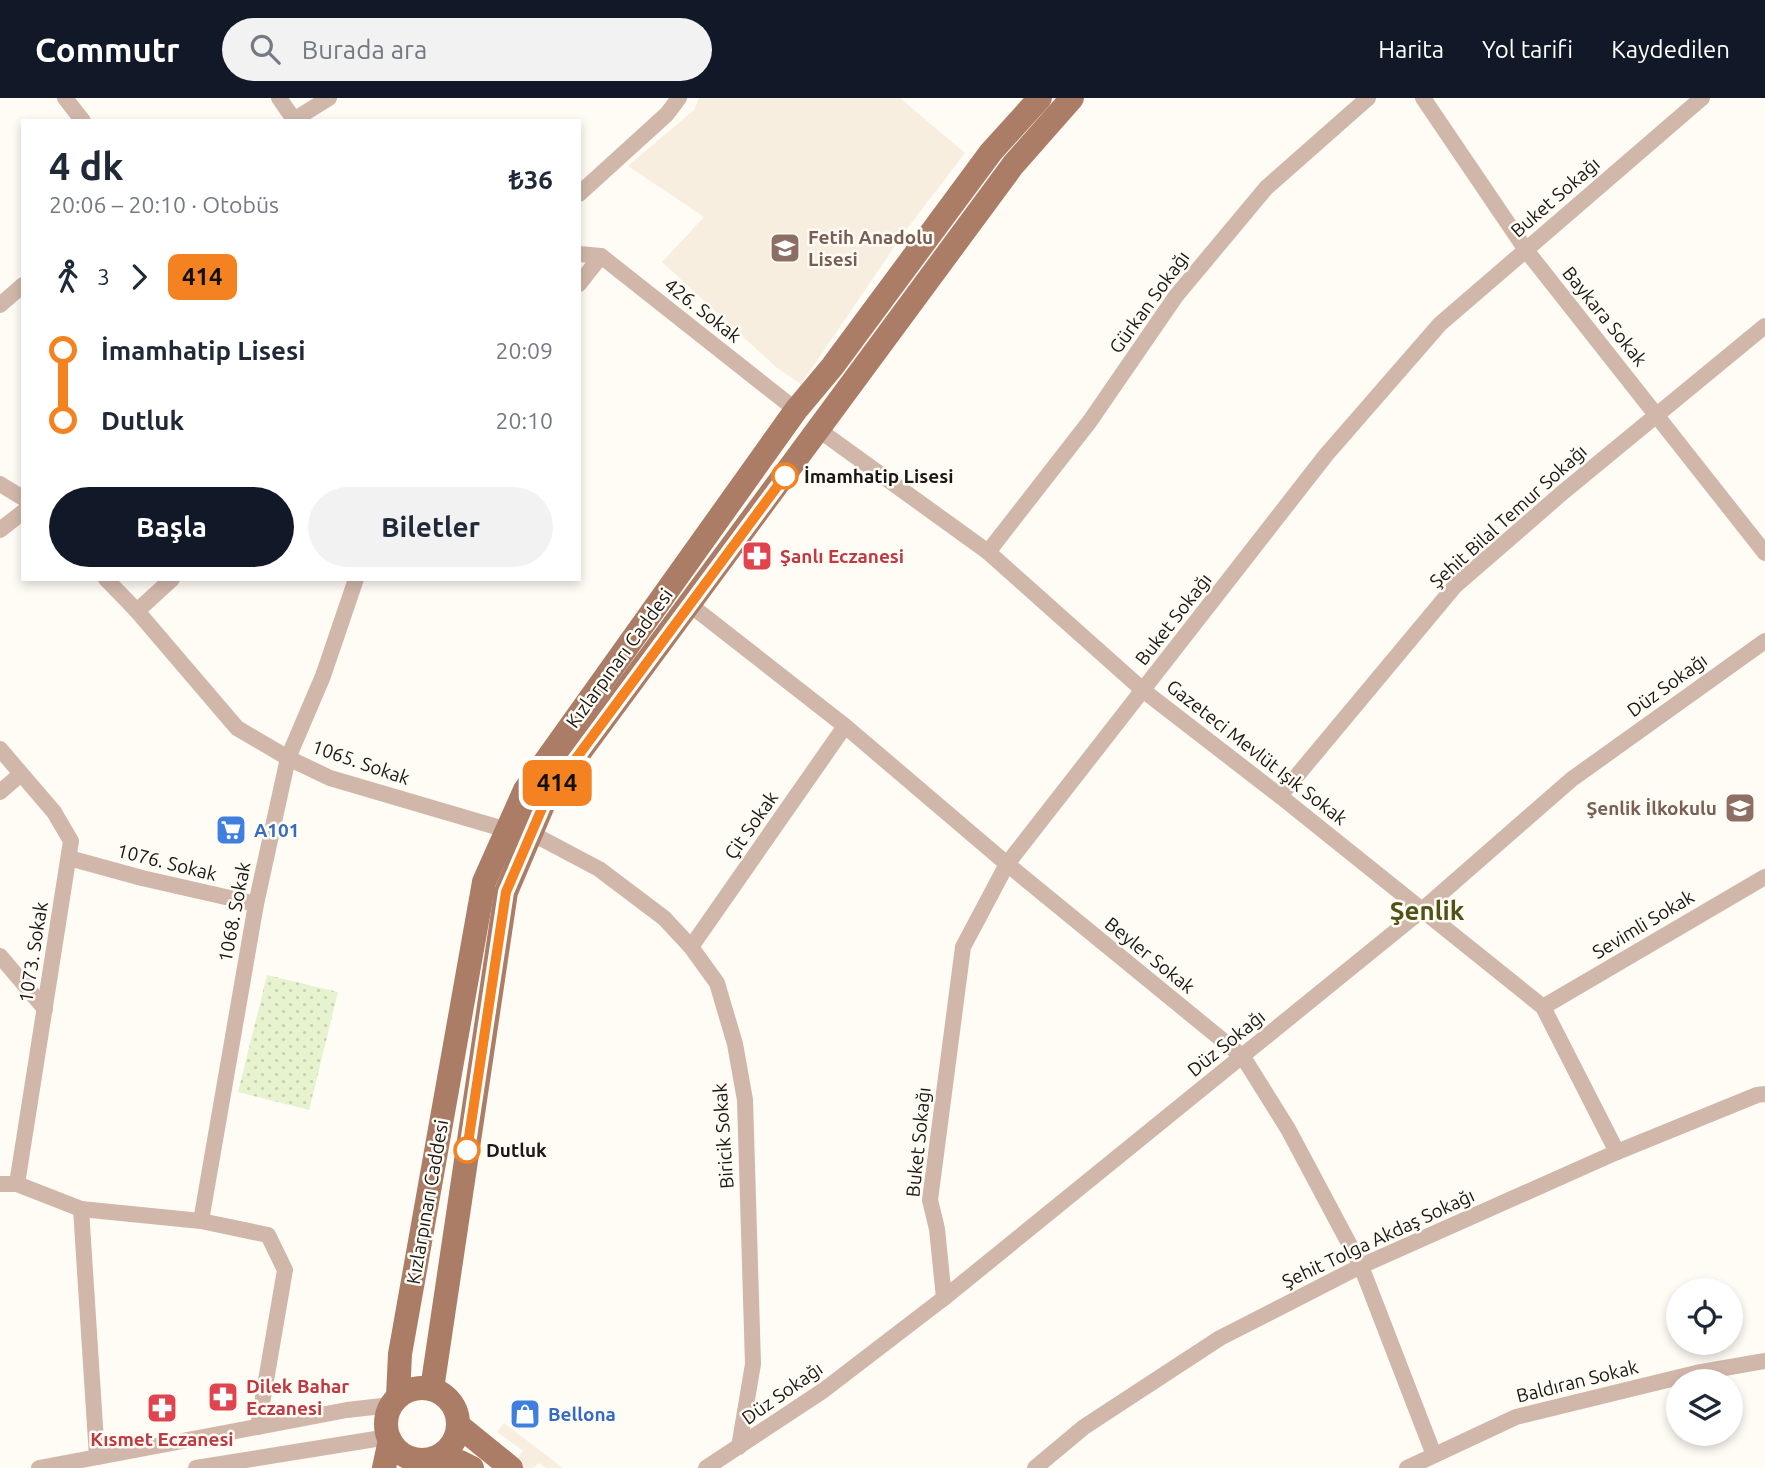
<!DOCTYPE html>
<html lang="tr">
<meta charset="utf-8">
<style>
:root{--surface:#fff;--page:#f2f2f3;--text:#1f2937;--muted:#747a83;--accent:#111827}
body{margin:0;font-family:Ubuntu,sans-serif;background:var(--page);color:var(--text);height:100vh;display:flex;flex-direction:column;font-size:26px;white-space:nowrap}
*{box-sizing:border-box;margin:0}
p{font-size:23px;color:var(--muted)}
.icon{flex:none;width:38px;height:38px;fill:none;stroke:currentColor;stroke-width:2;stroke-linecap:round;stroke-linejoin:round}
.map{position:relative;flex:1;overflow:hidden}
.drawer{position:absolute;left:21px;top:21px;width:560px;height:462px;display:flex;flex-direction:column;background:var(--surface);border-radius:0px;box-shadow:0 4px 10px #0003}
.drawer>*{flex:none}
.badge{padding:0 14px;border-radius:10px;font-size:24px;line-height:46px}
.tools{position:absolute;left:1666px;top:1180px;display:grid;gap:14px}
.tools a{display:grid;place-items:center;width:77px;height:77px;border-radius:50%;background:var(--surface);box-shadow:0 4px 10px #0003;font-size:35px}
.map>.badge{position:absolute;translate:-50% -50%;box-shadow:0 0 0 4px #fff}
.legs{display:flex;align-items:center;gap:10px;height:77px;padding:0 28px;font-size:23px}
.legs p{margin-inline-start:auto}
.head{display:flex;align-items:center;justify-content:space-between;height:119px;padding:0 28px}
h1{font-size:38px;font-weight:700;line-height:52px}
.action{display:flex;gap:14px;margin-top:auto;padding:14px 28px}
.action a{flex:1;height:80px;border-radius:42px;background:var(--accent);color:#fff;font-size:28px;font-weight:700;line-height:80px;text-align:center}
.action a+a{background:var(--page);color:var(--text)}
ul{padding:0 28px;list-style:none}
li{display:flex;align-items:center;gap:24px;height:70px;font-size:26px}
li i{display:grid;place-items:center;width:10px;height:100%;margin:0 9px;background:currentColor}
li i::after{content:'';width:18px;height:18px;margin:-9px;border:5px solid;border-radius:50%;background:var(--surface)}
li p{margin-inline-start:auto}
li:first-child i{background:linear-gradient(#0000 50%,currentColor 0)}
li:last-child i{background:linear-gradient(currentColor 50%,#0000 0)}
header{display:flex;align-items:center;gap:42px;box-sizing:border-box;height:98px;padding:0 35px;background:var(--accent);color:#fff}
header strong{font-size:33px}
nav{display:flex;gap:38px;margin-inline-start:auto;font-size:24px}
.search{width:490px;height:63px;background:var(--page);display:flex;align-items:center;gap:18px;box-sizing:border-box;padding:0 24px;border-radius:38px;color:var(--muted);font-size:26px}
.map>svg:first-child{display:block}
.built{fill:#f7eee0}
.park{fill:url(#park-dots)}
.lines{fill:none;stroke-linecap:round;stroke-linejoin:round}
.minor{stroke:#d1b7aa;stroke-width:16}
.primary{stroke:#ab7c66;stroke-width:24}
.line-1-casing{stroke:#fff;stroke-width:16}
.line-1{stroke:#f58220;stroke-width:10}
.stop-1-dot{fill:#fff;stroke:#f58220;stroke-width:3.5}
.labels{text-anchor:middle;stroke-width:5;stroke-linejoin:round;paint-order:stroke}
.street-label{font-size:19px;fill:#1a1816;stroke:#fffbf5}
.education-label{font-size:19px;font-weight:bold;fill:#785e54;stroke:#fffbf5;text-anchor:start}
.stop-label{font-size:19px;font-weight:bold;fill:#1a1816;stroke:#fffbf5;text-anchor:start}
.health-label{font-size:19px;font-weight:bold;fill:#be3a42;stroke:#fffbf5;text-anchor:start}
.shop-label{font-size:19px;font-weight:bold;fill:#366cbe;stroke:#fffbf5;text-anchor:start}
.district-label{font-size:26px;font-weight:bold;fill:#525216;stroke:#fffbf5}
</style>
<header>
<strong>Commutr</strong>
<div class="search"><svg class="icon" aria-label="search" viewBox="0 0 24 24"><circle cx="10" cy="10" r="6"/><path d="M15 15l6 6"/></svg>Burada ara</div>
<nav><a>Harita</a><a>Yol tarifi</a><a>Kaydedilen</a></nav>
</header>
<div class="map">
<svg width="1765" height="1370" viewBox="0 0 1765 1370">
<defs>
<pattern id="park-dots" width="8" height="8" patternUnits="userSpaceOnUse" patternTransform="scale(1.75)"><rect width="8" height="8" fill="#e7f3cf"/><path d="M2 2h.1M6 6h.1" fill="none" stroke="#c6d0b1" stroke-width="1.8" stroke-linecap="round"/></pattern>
</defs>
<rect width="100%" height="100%" fill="#fffbf5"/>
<g class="built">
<path d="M699 0H900L965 55 903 136 801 286 776 269 662 164 704 119 628 68 694 12Z"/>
<path d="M504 1325 563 1370H546L539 1365 534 1370H510L523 1353 497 1334Z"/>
</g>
<path class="park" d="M267 877 338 894 309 1012 238 994Z"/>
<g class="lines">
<g class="minor">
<path d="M65 0 83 23"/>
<path d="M279 0 295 23"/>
<path d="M1423 0 1526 152 1765 455"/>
<path d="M292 23 329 0"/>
<path d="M579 96 667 16 679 0"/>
<path d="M579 156 601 158 796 312"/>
<path d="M579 186 601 158"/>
<path d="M0 207 23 187"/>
<path d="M819 332 988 454 1144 593 1280 698 1543 909 1617 1054"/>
<path d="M0 386 23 400"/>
<path d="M0 432 23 414"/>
<path d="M988 454 1090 323 1176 198 1266 90 1368 0"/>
<path d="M106 481 137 513 237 630 288 660 330 680 507 732"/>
<path d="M689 506 845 628 1007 766 1243 959 1288 1031 1361 1168 1434 1357"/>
<path d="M137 513 172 481"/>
<path d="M0 651 54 714 71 743 17 1086"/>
<path d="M0 694 21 676"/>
<path d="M1280 698 1455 488 1562 395 1765 228"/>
<path d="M531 735 599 771 664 820 691 849 717 885 735 946 745 1002 753 1266 739 1349"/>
<path d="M69 760 142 780 256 806"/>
<path d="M691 849 845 628"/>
<path d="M0 858 45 911"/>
<path d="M1543 909 1765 779"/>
<path d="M0 1086H17L81 1111 201 1123 268 1137 285 1172 258 1329"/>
<path d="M81 1111 97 1359"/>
<path d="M201 1123 256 806 288 660 323 578 356 481"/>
<path d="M944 1200 937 1131 930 1102 963 849 1007 766 1326 357 1440 226 1702 0"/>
<path d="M39 1370 347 1312 391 1307"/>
<path d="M196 1370 388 1339"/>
<path d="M706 1370 824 1292 944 1200 1422 812 1572 681 1765 543"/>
<path d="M1035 1370 1084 1329 1220 1240 1361 1168 1617 1054 1757 997 1765 996"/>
<path d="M1407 1370 1516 1319 1696 1275 1765 1263"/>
</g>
<g class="primary">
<circle cx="422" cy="1326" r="36"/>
<path d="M432 1291 506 794 546 700 1013 67 1072 0"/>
<path d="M398 1298 400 1256 484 784 525 692 796 312 832 269 991 54 1040 0"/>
<path d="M458 1327 511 1370"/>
<path d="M433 1361 460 1364 472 1370"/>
<path d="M384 1370 390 1342"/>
</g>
</g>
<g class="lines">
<g class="line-1-casing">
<path id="line-1" d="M467 1052 506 794 546 701 785 378"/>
</g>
<use href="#line-1" class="line-1"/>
</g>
<defs>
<g id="school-square" transform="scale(1.575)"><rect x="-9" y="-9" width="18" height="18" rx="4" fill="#8d6e63" stroke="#fffbf5"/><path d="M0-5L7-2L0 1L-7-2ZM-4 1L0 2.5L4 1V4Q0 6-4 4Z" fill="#fff"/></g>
<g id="pharmacy-square" transform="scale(1.575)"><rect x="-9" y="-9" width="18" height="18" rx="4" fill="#e0444e" stroke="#fffbf5"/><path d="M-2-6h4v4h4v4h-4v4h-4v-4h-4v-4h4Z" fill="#fff"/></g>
<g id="supermarket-square" transform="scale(1.575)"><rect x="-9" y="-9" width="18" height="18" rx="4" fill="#3f7fe0" stroke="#fffbf5"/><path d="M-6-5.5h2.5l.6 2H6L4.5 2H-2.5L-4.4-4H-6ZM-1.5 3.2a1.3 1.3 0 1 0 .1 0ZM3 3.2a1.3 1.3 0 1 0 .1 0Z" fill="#fff"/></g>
<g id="shop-square" transform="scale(1.575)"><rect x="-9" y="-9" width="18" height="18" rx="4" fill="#3f7fe0" stroke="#fffbf5"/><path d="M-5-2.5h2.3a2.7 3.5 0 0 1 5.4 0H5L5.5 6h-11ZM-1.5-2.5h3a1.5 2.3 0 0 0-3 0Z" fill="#fff"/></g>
</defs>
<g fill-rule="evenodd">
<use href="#school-square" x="785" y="150"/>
<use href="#pharmacy-square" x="757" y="458"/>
<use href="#school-square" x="1740" y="710"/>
<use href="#supermarket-square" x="231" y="732"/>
<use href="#pharmacy-square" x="223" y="1299"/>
<use href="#pharmacy-square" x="162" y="1310"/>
<use href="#shop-square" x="525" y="1316"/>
</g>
<g class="stop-1-dot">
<circle cx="785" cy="378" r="12"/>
<circle cx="467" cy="1052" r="12"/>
</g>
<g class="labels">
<g class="street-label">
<text transform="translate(1555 99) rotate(-41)" y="7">Buket Sokağı</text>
<text transform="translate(1149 204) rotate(-54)" y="7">Gürkan Sokağı</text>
<text transform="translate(703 212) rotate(38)" y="7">426. Sokak</text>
<text transform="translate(1605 218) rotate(51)" y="7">Baykara Sokak</text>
<text transform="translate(1508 418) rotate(-42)" y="7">Şehit Bilal Temur Sokağı</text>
<text transform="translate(1173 521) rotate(-52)" y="7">Buket Sokağı</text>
<text transform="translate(619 560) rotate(-54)" y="7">Kızlarpınarı Caddesi</text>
<text transform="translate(1667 587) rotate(-36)" y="7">Düz Sokağı</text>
<text transform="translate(1257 654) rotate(38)" y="7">Gazeteci Mevlüt Işık Sokak</text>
<text transform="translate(361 664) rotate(19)" y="7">1065. Sokak</text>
<text transform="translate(751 727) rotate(-55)" y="7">Çit Sokak</text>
<text transform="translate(167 764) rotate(14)" y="7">1076. Sokak</text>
<text transform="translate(234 814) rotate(-79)" y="7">1068. Sokak</text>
<text transform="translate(1643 826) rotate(-31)" y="7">Sevimli Sokak</text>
<text transform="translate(33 854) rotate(-81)" y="7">1073. Sokak</text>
<text transform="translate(1150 857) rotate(39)" y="7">Beyler Sokak</text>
<text transform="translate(1226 945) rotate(-39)" y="7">Düz Sokağı</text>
<text transform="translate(723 1038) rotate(-94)" y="7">Biricik Sokak</text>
<text transform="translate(918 1044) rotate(-84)" y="7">Buket Sokağı</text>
<text transform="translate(427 1104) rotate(-80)" y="7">Kızlarpınarı Caddesi</text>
<text transform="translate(1378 1140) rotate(-25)" y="7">Şehit Tolga Akdaş Sokağı</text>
<text transform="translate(1577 1283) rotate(-14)" y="7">Baldıran Sokak</text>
<text transform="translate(782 1295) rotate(-35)" y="7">Düz Sokağı</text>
</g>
<g class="education-label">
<text x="808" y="146">Fetih Anadolu<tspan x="808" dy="22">Lisesi</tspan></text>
<text x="1717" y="717" text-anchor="end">Şenlik İlkokulu</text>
</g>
<g class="stop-label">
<text x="804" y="385">İmamhatip Lisesi</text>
<text x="486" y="1059">Dutluk</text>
</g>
<g class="health-label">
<text x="780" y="465">Şanlı Eczanesi</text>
<text x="246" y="1295">Dilek Bahar<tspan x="246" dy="22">Eczanesi</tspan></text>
<text x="162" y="1348" text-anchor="middle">Kısmet Eczanesi</text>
</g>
<g class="shop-label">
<text x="254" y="739">A101</text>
<text x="548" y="1323">Bellona</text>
</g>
<g class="district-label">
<text x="1427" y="822">Şenlik</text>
</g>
</g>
</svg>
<div class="tools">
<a><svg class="icon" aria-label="locate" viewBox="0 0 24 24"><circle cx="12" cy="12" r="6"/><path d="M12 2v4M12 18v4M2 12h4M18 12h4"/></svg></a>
<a><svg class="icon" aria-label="layers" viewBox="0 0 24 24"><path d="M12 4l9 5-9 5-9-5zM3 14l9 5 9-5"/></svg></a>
</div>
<b class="badge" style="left:557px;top:685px;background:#f58220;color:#111">414</b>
<section class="drawer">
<div class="head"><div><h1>4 dk</h1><p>20:06 – 20:10 · Otobüs</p></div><b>₺36</b></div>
<div class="legs"><svg class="icon" aria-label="walk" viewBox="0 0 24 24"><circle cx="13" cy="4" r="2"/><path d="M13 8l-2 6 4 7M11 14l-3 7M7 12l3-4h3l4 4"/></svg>3<svg class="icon" aria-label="forward" viewBox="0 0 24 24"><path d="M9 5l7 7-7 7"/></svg><b class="badge" style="background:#f58220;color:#111">414</b></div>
<ul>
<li><i style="color:#f58220"></i><b>İmamhatip Lisesi</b><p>20:09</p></li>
<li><i style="color:#f58220"></i><b>Dutluk</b><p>20:10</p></li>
</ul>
<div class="action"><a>Başla</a><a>Biletler</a></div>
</section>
</div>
